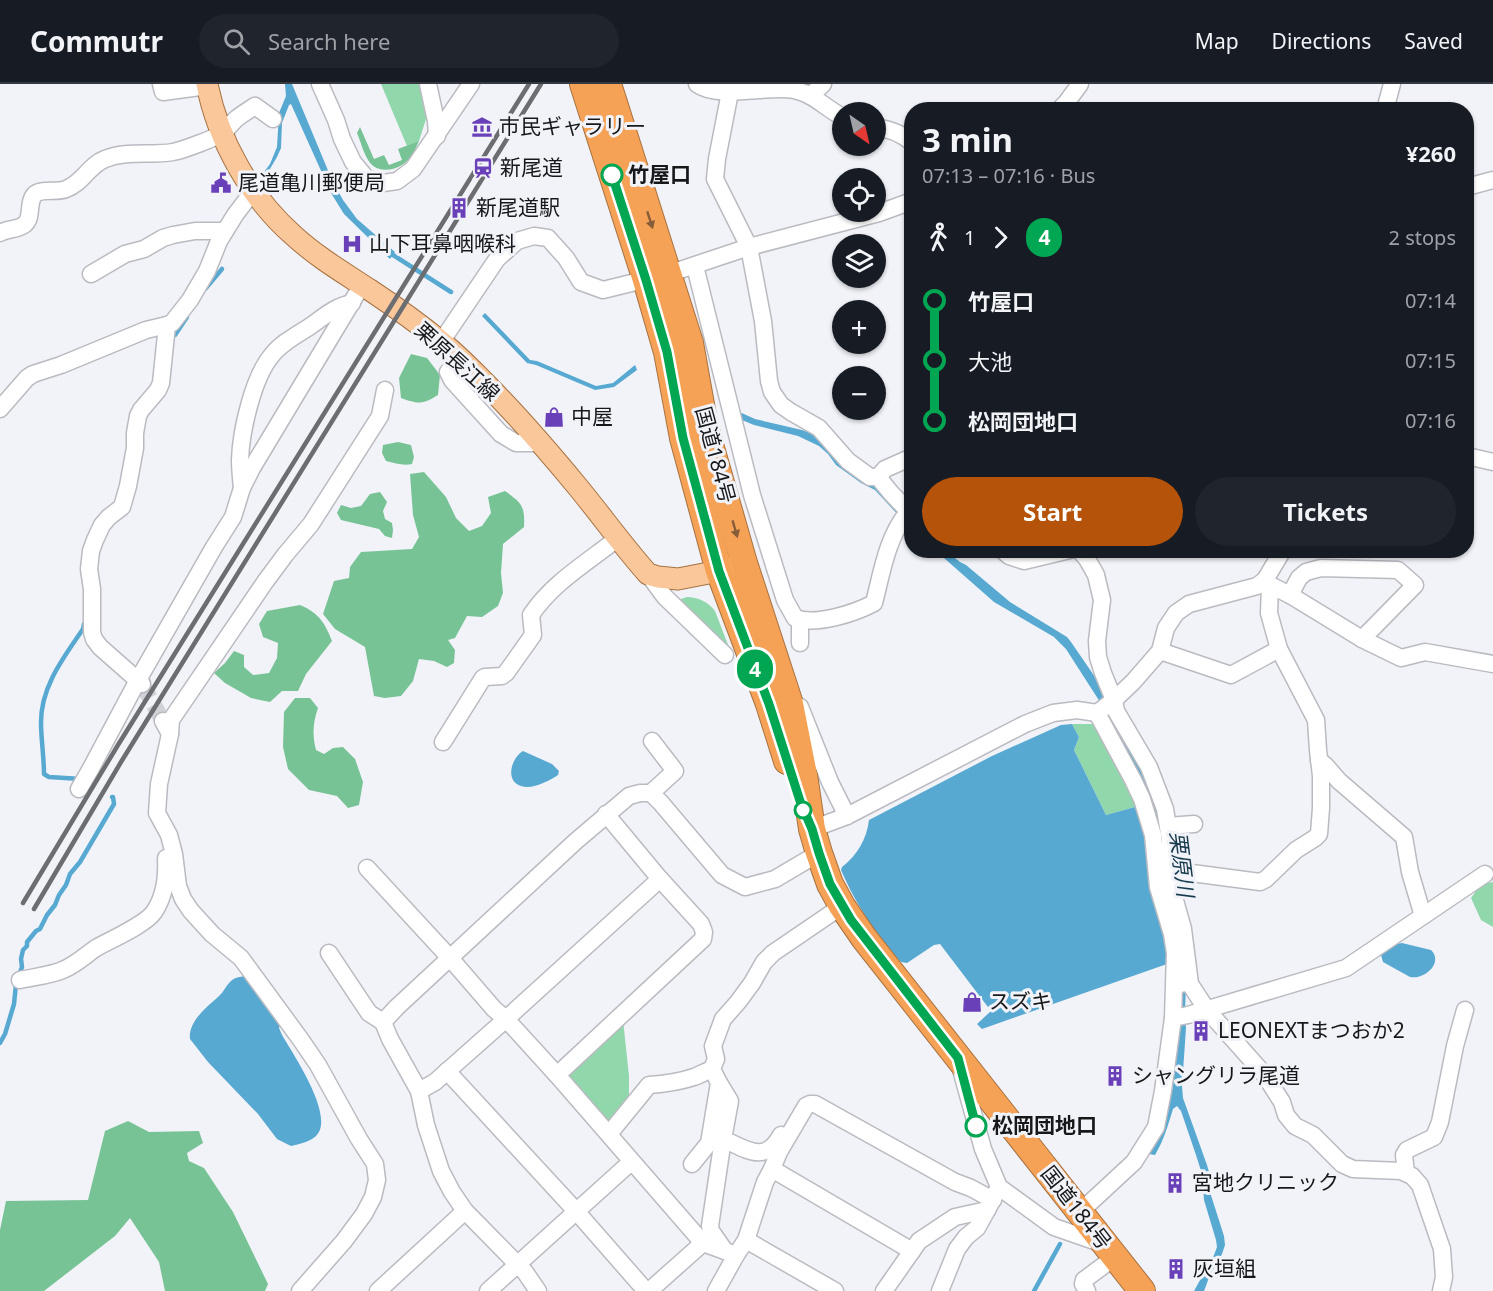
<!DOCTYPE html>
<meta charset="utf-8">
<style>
:root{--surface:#171b24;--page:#20242c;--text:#f1f3f6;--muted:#9ea1a6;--line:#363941;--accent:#b45309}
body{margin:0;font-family:"Noto Sans","Noto Sans JP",sans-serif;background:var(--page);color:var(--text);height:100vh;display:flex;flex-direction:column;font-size:22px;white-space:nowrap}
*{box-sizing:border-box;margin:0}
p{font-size:20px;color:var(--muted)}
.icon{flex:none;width:33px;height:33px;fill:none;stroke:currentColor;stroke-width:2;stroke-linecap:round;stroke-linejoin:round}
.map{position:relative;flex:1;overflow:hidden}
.panel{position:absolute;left:904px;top:18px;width:570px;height:456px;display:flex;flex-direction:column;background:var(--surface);border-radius:24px;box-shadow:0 2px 4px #0004}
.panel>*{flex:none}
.badge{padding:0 12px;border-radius:20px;font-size:21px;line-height:39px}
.needle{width:39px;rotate:146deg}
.fabs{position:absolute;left:832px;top:18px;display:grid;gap:12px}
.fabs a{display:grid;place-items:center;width:54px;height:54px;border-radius:50%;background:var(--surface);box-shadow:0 2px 4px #0004;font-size:30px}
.map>.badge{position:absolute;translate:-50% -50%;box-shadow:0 0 0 3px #fff}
.legs{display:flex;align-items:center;gap:9px;height:66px;padding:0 18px;font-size:20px}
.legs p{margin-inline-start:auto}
.head{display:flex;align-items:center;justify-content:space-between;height:102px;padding:0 18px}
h1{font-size:33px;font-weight:700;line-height:45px}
.primary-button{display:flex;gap:12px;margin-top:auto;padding:12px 18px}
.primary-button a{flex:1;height:69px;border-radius:36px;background:var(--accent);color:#fff;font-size:24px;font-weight:700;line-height:69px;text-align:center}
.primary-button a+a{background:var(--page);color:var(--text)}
ul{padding:0 18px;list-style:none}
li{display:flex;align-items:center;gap:21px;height:60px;font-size:22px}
li i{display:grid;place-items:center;width:9px;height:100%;margin:0 8px;background:currentColor}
li i::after{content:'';width:15px;height:15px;margin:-8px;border:4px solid;border-radius:50%;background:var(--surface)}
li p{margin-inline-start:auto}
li:first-child i{background:linear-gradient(#0000 50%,currentColor 0)}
li:last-child i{background:linear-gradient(currentColor 50%,#0000 0)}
header{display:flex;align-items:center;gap:36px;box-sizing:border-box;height:84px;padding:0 30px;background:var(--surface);border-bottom:2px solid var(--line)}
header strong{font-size:28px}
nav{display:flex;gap:33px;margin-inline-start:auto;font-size:21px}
.search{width:420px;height:54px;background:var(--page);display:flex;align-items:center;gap:15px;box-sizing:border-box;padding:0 21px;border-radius:33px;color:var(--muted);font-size:22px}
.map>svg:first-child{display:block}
.green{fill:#91d7ac}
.forest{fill:#78c396}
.water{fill:#57a9d2}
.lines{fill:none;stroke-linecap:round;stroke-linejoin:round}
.stream{stroke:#57a9d2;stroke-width:4.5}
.minor-tunnel{stroke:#d0d2d7;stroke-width:16;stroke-dasharray:16 8;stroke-linecap:butt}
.minor-casing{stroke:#babbc1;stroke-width:19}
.major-casing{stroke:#a77241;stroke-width:23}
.highway-casing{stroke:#a77241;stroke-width:28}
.minor{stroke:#fff;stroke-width:16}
.major{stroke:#f9c79a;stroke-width:21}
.highway{stroke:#f5a256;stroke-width:26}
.rail{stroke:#6c6d70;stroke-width:4.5}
.oneway{fill:#865d38}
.line-1-casing{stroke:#fff;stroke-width:14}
.line-1{stroke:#00a651;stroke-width:9}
.stop-1-dot{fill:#fff;stroke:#00a651;stroke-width:3}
.labels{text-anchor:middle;stroke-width:6;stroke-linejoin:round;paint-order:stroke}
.poi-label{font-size:21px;fill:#17181a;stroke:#f1f3f8;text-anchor:start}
.stop-label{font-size:21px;font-weight:bold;fill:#17181a;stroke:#f1f3f8;text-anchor:start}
.street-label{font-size:21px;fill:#17181a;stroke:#f1f3f8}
.water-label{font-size:22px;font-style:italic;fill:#183c4e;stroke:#f1f3f8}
</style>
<header>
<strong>Commutr</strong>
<div class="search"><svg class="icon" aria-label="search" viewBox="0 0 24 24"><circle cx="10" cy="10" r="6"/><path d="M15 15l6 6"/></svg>Search here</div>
<nav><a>Map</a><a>Directions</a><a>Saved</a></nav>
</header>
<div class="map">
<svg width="1493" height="1207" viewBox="0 0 1493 1207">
<rect width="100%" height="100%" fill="#f1f3f8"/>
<g class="green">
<path d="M381 0H422L426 26V35L419 57 407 62Z"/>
<path d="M687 513C698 513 708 518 715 527L730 566 678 516Z"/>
<path d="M1099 639 1142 721 1106 731 1074 666 1079 653 1072 640H1090Z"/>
<path d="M1493 798V843L1481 836 1471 814 1481 800Z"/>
<path d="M623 936 629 992V1024L611 1043 567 990Z"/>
</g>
<g class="forest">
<path d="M360 43 374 75 384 71 389 81 402 76 398 65 419 57C416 63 414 69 410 74 401 85 382 91 371 80 364 72 361 58 357 49Z"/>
<path d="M411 270 427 274 440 291 438 311C422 321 418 320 401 314L399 294Z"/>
<path d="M398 358 411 361 414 373 412 380C403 382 395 379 386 377L382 369 383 361Z"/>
<path d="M424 388 446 413 456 434 469 447 482 442 491 429 488 413 505 407C522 419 525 422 524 443L503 460 501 489 503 509 498 522 482 533 467 532 455 554 448 556 455 566 454 579 447 583 434 577 419 575 413 597 401 612 385 614 374 612 365 563 335 545 323 530 334 497 349 494 350 483 361 468 412 465 419 453 413 431 410 390Z"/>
<path d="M380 408 387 418 383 427 385 435 392 439 393 446 392 454 385 452 379 445 341 436 337 429 341 421 351 424 361 422 370 410Z"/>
<path d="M300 521C319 529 325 539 332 557L306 590 298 607H282L270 618 251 614 225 599 214 589 225 579 234 567 244 571V583L253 591 269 589 277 574 278 559 263 553 259 540 267 527Z"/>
<path d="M295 614H310L318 624C313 638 312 651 316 666L324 670 333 664 343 663 355 675 363 698 359 721 348 724 337 712 309 706 288 685 283 663 284 628Z"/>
<path d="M128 1037 149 1048 199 1047 203 1059 187 1069 189 1077 204 1084 233 1128 268 1200 265 1207H165L159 1178 130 1134 115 1152 44 1207H0V1146L6 1117 88 1116 105 1047Z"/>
</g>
<g class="water">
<path d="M285 0H292L332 96 343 116 357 135 395 168 390 175 344 130 331 109 291 20 289 21 282 39 281 64 277 73 264 95 261 92 270 80 277 63 279 29 286 12Z"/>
<path d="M485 229 530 276 537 277 596 302 613 299 635 281 637 286 614 303 595 306 536 281 527 279 482 232Z"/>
<path d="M735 326 755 335 802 346 814 350 879 401 912 437V446L875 406 861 399 836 381 828 370 819 362 798 352 754 341 737 334Z"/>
<path d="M936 467H946L960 478 966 481 1010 518 1067 553 1071 558 1095 593 1103 607 1160 718 1186 900 1185 928 1186 944 1182 1002 1183 1014 1207 1081 1209 1088V1105L1224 1152 1225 1161 1222 1170 1210 1191 1204 1207H1194L1214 1171 1217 1163 1216 1156 1204 1116 1202 1090 1196 1071 1181 1027 1177 1022 1173 1025C1168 1041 1164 1056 1155 1071L1149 1070 1166 1037 1173 1001 1180 940 1160 777 1100 618 1066 565 1054 553 994 518Z"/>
<path d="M1072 640 1079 653 1074 666 1106 731 1142 721 1166 839 1167 880 982 945 977 940 991 927 940 860 934 861 907 879 901 878C875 848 857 823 841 786L842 783C857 772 867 754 869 736L992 672 1061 641Z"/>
<path d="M523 667 552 680 559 687 558 691C549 697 532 706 521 702 504 697 512 673 523 667Z"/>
<path d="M1402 859 1431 866C1444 879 1424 896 1410 893L1383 878 1381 871 1397 860Z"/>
<path d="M245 892 280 941 279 944 282 951C293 970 336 1033 316 1052 310 1058 299 1060 291 1062L277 1055 258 1030 208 978 190 955C188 937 207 923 219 912 224 908 226 901 231 897 235 893 240 893 245 892Z"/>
</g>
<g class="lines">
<g class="stream">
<path d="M390 169 451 208"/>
<path d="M206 204 222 185"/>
<path d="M175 251 187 233"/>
<path d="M81 695 49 693 44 690C44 673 41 655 41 638 41 602 64 573 83 545L84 540"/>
<path d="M0 959 5 950 14 920 16 900 22 883 21 875 23 866 27 862V858L36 847 40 845 47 831 55 821 59 811 66 801 70 790 80 778 114 720 113 713H112"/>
<path d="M1034 1207 1060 1160"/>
</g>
<path class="minor-tunnel" d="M142 600 163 637"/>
<g class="minor-casing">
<g id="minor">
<path d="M161 0 163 8 207 2"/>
<path d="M320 0 336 36 342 55 353 78 367 95 383 99 397 97 413 85 471 0"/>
<path d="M428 0 436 37 437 52"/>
<path d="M697 0C719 16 767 1 794 6 813 9 826 25 843 33"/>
<path d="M730 8 717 75 715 95 749 163 763 237 769 297 772 308 781 321 791 328 819 344 848 377 870 393H878L891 409 912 431"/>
<path d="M810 12 823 0"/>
<path d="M1059 26 1066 19 1080 0"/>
<path d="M1385 26 1392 0"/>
<path d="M876 44C890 44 901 50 912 58"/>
<path d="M1467 103 1493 96"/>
<path d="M0 149C8 144 19 146 25 140 33 133 27 118 35 110 43 104 57 109 66 105 83 99 89 81 105 75 127 66 150 72 173 68 183 66 216 54 224 48 228 44 232 39 236 35 242 30 249 26 255 22L273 35"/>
<path d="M695 182 752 411 785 516 795 534C816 542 855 529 874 519 882 488 887 453 908 428"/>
<path d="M91 190 125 170 144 165 163 154 173 151 195 147H225"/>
<path d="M441 258 497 175 517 157 534 152 548 154 566 174 581 198 603 206 668 190 749 163 879 129 912 117"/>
<path d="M459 274 448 288 452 296 501 350 516 359H540"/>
<path d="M0 325 27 294 33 290 61 281 146 246 167 241 172 239 190 216 207 187 219 157 235 131 254 106"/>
<path d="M1467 372 1493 378"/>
<path d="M878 393 885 385 912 373"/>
<path d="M242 404C241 394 240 385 240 376 241 347 253 293 272 271 282 258 299 250 312 241 326 231 336 222 352 219"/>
<path d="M1002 466 1009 472 1024 477 1070 466"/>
<path d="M1079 466 1087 475 1096 491 1102 516 1097 557 1098 573 1103 589 1114 616 1116 627 1149 683 1165 725 1170 755 1169 795 1183 845 1190 900"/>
<path d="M648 490 665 513 725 571"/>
<path d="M1270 501 1290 511 1362 555 1401 574 1425 568 1493 580"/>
<path d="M1290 511 1299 494 1306 488 1321 484 1398 486 1415 501 1362 555"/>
<path d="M800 536V559"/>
<path d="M1160 567 1231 591 1279 565"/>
<path d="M142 600 100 563 94 555 92 548V505L89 485 91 467 95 456 102 441 109 433 122 423 128 402 135 364V349L138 332 141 326 158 306 161 299 167 241"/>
<path d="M798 622 800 623 830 698 847 732"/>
<path d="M163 637 170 650 159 700 157 729 169 751 174 770 178 802 183 815 191 827 212 850 241 874 301 956 318 981 359 1055 375 1080 377 1096 373 1113 364 1130 344 1157 300 1207"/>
<path d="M170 650 171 636 265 498 285 471 311 440 380 332 385 306"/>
<path d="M443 658 483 594 485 593 502 592 506 589 533 551 531 531C552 499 588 478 618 454"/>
<path d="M1319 676 1326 682 1339 697 1404 753 1410 788 1423 832"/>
<path d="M79 705 90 686 138 596 214 463 233 433 242 404 252 384 362 201"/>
<path d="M651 709 675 687 652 657"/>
<path d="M1168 742 1194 740"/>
<path d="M812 745 847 732 1025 640 1053 629 1077 626 1097 629 1114 616 1133 598 1160 567 1166 544 1176 529 1189 520 1257 502 1265 496 1283 466"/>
<path d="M367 784 450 874 494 925 506 935 557 991 703 1159 736 1171"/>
<path d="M1169 786 1260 798 1266 795 1296 766 1315 754 1319 750 1321 724V692L1318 666 1316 636 1279 565 1269 529 1270 501 1265 496"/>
<path d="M329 869 369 929 383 938"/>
<path d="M20 896C34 893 53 891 65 885 76 880 86 871 96 864 112 855 145 841 154 828 165 812 167 792 166 774"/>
<path d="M1181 900 1187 898 1190 900 1207 926 1264 990 1282 1018 1286 1031 1295 1042 1313 1051 1342 1080 1353 1085 1401 1087 1412 1092 1420 1101 1442 1165 1444 1193 1441 1207"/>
<path d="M1173 934 1188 931 1346 884 1485 790"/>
<path d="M960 982 983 1065 999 1103 1054 1143 1103 1160"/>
<path d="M447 987 576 1127 646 1207"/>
<path d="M557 991 703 855 704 848 701 840 660 795 606 730"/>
<path d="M719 999 730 1017 723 1055 710 1142 711 1147 725 1167"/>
<path d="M419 1007 435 998 506 935 660 795"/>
<path d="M609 1050 649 1001C664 1000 679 998 694 993 700 991 706 987 712 985"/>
<path d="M723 1055C746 1065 765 1081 781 1051"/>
<path d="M692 1080 709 1059 719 999 712 985 716 975 713 962 723 935 738 918 752 899 764 878 773 869 842 822"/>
<path d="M772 1085 912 1167"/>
<path d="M1406 1089 1404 1071 1407 1066 1434 1053 1440 1038 1455 962 1465 926"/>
<path d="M1080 1128 1134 1078 1156 1043 1163 1007 1173 934 1175 869 1172 850 1158 803 1153 751 1142 715 1133 696 1097 629"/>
<path d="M746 1156 835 1207"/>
<path d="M378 1207 465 1127"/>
<path d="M488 1207 631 1078"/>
<path d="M538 1207 525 1188 465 1127 452 1108 441 1087 426 1041 419 1007 390 955 383 938 397 923 576 757 629 712 640 709H651L661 719 722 791 745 803 775 795 819 769"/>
<path d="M649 1207 703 1159"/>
<path d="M716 1207 736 1171 746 1156 765 1098 772 1085 779 1068 806 1022 810 1020H815L955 1098 971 1104 993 1116"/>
<path d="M884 1207 919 1157 955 1133 987 1126 997 1107"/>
<path d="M940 1207 957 1165 966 1153 977 1144 987 1126"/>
<path d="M1087 1207 1083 1200 1084 1196 1115 1173"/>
</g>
</g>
<g class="major-casing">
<path id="major" d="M207 0C218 56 250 113 293 151 317 173 344 189 370 206 394 222 418 239 440 257 457 270 472 286 486 300 518 332 548 367 577 402 601 431 623 462 648 490L658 493 678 495 719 487 744 479"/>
</g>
<g class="highway-casing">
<g id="highway">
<path d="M583 0 646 196 667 268 683 354 719 487 769 620 787 677"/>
<path d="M608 0 690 259 705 343 744 479 790 620 804 691 812 745 819 769 830 800 842 822 864 854 1142 1207"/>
</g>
</g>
<use href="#minor" class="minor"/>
<use href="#major" class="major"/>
<use href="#highway" class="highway"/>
<g class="rail">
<path d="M23 819 118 661 529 0"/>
<path d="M34 825 121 678 541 0"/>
</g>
</g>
<defs><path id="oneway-solid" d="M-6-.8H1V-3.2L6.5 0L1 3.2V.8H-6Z" transform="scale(1.5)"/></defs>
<g class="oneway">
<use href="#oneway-solid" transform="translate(650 136) rotate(72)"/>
<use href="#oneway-solid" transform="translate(735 445) rotate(74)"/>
</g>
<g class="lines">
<g class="line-1-casing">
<path id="line-1" d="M612 91 646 196 667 268 683 354 719 487 769 620 800 717 812 745 819 769 830 800 851 836 958 974 976 1042"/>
</g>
<use href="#line-1" class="line-1"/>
</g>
<defs>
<g id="museum-bare" transform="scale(1.62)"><path d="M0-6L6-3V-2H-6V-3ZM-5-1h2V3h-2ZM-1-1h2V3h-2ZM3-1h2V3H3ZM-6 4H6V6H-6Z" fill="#6a40b8" stroke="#f1f3f8" stroke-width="2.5" paint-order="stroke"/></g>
<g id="station-bare" transform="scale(1.62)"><path d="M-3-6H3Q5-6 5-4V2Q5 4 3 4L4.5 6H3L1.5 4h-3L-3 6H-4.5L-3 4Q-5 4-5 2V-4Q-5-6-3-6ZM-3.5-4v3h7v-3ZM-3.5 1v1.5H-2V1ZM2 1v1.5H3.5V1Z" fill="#6a40b8" stroke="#f1f3f8" stroke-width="2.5" paint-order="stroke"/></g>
<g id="civic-bare" transform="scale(1.62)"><path d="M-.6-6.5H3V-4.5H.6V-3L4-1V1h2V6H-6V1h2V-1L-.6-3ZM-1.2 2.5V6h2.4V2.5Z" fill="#6a40b8" stroke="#f1f3f8" stroke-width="2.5" paint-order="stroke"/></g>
<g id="building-bare" transform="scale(1.62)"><path d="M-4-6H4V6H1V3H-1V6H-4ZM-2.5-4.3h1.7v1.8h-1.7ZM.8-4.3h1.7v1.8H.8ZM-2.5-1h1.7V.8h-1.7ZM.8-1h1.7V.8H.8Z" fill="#6a40b8" stroke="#f1f3f8" stroke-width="2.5" paint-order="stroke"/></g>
<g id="hospital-bare" transform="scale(1.62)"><path d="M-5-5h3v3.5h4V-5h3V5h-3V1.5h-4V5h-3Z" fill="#6a40b8" stroke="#f1f3f8" stroke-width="2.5" paint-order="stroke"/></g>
<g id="shop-bare" transform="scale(1.62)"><path d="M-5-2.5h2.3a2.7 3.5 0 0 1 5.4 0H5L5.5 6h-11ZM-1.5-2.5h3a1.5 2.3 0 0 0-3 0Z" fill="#6a40b8" stroke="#f1f3f8" stroke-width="2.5" paint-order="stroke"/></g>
</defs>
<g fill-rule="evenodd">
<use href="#museum-bare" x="482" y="43"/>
<use href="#station-bare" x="483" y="84"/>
<use href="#civic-bare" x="221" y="99"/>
<use href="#building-bare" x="459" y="124"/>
<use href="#hospital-bare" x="352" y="160"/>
<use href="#shop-bare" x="554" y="333"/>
<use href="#shop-bare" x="972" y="918"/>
<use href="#building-bare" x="1201" y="947"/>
<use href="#building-bare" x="1115" y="992"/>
<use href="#building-bare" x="1175" y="1099"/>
<use href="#building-bare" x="1176" y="1185"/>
</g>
<g class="stop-1-dot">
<circle cx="612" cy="91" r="10"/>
<circle cx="803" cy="726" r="8"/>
<circle cx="976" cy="1042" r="10"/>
</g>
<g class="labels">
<g class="poi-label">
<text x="499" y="50">市民ギャラリー</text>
<text x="500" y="91">新尾道</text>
<text x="238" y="106">尾道亀川郵便局</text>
<text x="476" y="131">新尾道駅</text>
<text x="369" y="167">山下耳鼻咽喉科</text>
<text x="571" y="340">中屋</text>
<text x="989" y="925">スズキ</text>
<text x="1218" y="954">LEONEXTまつおか2</text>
<text x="1132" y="999">シャングリラ尾道</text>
<text x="1192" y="1106">宮地クリニック</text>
<text x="1193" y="1192">灰垣組</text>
</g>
<g class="stop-label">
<text x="628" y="98">竹屋口</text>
<text x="992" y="1049">松岡団地口</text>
</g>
<g class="street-label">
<text transform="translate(457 278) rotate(42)" y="7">栗原長江線</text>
<text transform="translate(715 371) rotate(75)" y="7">国道184号</text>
<text transform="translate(1076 1124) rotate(52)" y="7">国道184号</text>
</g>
<g class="water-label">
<text transform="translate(1182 780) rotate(83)" y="8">栗原川</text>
</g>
</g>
</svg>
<div class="fabs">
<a><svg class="needle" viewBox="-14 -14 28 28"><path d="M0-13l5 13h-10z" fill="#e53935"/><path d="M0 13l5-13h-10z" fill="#9ea1a6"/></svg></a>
<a><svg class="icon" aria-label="locate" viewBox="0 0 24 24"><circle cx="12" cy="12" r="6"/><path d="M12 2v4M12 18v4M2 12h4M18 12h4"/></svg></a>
<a><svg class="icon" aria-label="layers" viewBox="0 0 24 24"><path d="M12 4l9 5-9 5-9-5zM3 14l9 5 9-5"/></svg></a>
<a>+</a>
<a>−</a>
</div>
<b class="badge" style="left:755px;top:585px;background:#00a651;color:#fff">4</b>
<section class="panel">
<div class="head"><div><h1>3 min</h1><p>07:13 – 07:16 · Bus</p></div><b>¥260</b></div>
<div class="legs"><svg class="icon" aria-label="walk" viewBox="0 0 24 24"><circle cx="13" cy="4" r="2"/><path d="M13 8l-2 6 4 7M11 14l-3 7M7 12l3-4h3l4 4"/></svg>1<svg class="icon" aria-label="forward" viewBox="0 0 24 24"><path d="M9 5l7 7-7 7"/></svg><b class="badge" style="background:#00a651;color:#fff">4</b><p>2 stops</p></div>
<ul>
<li><i style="color:#00a651"></i><b>竹屋口</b><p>07:14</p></li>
<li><i style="color:#00a651"></i><span>大池</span><p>07:15</p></li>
<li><i style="color:#00a651"></i><b>松岡団地口</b><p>07:16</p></li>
</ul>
<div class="primary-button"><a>Start</a><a>Tickets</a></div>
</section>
</div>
